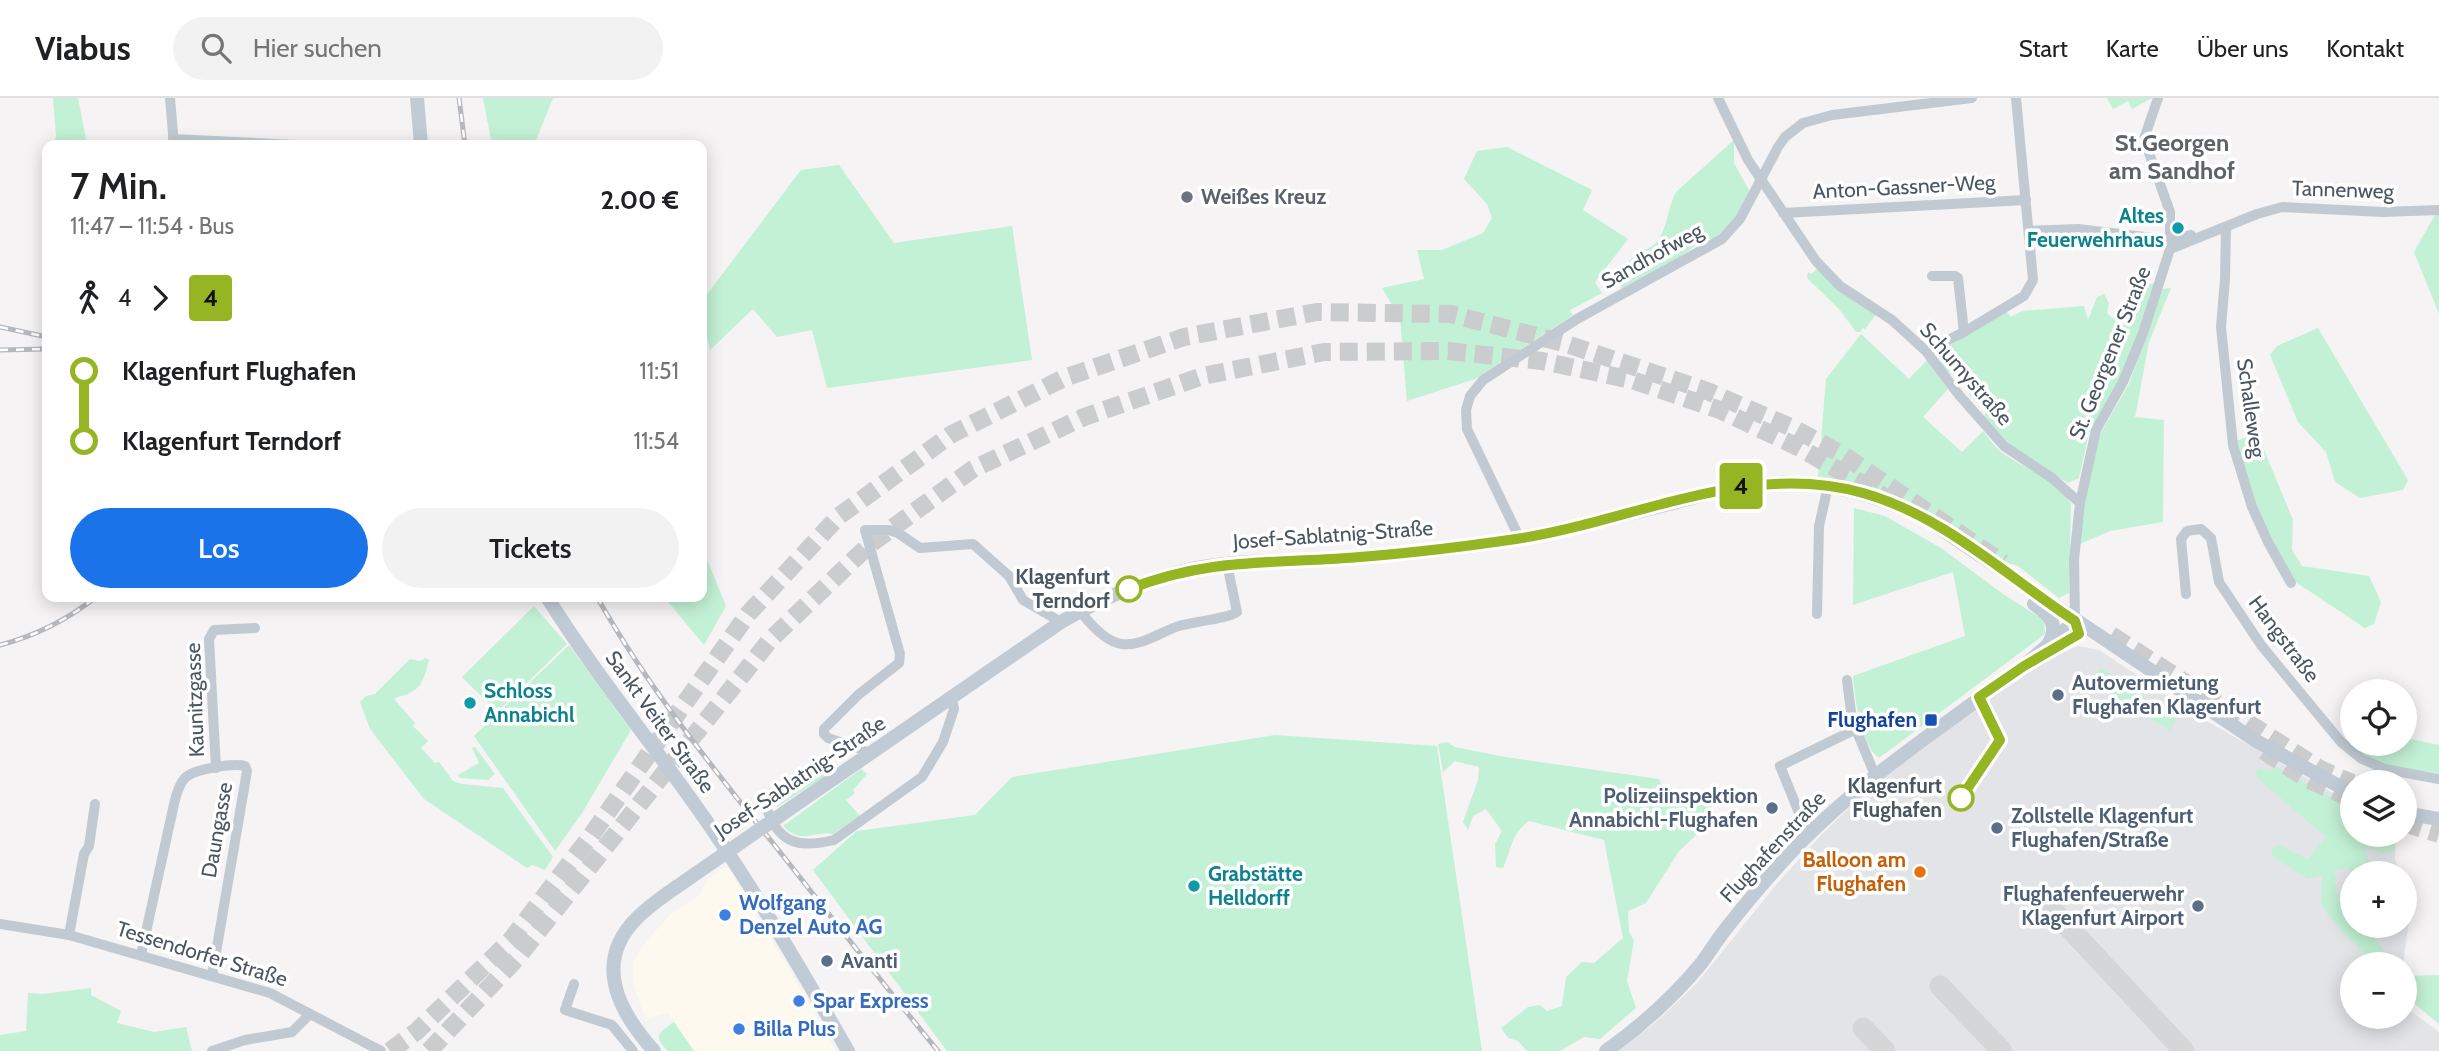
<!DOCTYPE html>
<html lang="de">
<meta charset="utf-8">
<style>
:root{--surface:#fff;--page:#f2f2f2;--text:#202124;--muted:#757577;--line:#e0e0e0;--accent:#1a73e8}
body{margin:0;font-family:Cabin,sans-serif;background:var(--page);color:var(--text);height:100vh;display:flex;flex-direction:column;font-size:26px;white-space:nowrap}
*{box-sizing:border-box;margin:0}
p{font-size:23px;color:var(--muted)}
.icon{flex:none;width:38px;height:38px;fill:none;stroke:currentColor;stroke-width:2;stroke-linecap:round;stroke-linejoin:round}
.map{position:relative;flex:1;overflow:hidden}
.side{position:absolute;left:42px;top:42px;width:665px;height:462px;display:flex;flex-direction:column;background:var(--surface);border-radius:14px;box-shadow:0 4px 18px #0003}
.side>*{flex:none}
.badge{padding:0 14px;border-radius:5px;font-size:24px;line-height:46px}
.fabs{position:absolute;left:2340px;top:581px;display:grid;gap:14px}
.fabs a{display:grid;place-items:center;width:77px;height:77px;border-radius:50%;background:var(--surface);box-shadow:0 4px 18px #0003;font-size:35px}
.map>.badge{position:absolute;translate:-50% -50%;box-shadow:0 0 0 4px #fff}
.legs{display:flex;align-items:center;gap:10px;height:77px;padding:0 28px;font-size:23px}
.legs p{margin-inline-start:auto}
.overview{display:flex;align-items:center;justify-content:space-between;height:119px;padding:0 28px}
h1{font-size:38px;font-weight:600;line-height:52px}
.primary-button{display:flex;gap:14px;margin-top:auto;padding:14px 28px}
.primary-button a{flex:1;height:80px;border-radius:42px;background:var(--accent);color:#fff;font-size:28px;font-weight:600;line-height:80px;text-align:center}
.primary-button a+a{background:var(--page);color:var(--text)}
ul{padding:0 28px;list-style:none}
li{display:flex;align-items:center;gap:24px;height:70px;font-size:26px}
li i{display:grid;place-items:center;width:10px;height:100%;margin:0 9px;background:currentColor}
li i::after{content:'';width:18px;height:18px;margin:-9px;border:5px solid;border-radius:50%;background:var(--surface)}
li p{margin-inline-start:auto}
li:first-child i{background:linear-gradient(#0000 50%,currentColor 0)}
li:last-child i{background:linear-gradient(currentColor 50%,#0000 0)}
header{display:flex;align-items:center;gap:42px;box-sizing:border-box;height:98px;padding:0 35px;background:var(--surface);border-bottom:2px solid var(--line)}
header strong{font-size:33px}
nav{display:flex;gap:38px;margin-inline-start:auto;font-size:24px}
.search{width:490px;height:63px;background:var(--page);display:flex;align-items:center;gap:18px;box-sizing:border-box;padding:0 24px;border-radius:38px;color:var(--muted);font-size:26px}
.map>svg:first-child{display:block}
.commercial{fill:#fdf9ef}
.airport{fill:#e2e4e7}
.green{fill:#c3f1d5}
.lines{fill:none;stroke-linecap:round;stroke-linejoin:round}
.taxiway{stroke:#d5d6d8;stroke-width:21}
.highway-tunnel{stroke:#caccce;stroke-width:18;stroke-dasharray:18 9;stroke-linecap:butt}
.street{stroke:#c1cad2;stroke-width:10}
.secondary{stroke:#c1cbd6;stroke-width:14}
.rail-casing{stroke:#b5b8bd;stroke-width:5}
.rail{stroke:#fff;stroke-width:2.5;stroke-dasharray:8;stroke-linecap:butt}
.secondary-bridge{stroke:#c1cbd6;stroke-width:14}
.line-1-casing{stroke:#fff;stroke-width:16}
.line-1{stroke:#96b522;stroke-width:10}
.worship-dot{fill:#6b7280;stroke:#fff;stroke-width:2.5}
.culture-dot{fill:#0f9aa8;stroke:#fff;stroke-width:2.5}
.stop-1-dot{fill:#fff;stroke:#96b522;stroke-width:3.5}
.service-dot{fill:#5c6f8a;stroke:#fff;stroke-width:2.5}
.transit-dot{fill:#1a4fb4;stroke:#fff;stroke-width:2.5}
.food-dot{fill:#e8710a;stroke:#fff;stroke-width:2.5}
.shop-dot{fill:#3f7fe0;stroke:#fff;stroke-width:2.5}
.labels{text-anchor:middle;stroke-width:7;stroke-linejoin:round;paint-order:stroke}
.street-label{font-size:21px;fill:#4a5661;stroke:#fff}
.worship-label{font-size:21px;font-weight:bold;fill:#5b616d;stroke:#fff;text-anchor:start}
.culture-label{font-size:21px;font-weight:bold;fill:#0d838f;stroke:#fff;text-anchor:start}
.stop-label{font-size:21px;font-weight:bold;fill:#4a5661;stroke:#fff;text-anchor:end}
.service-label{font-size:21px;font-weight:bold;fill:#4e5e75;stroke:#fff;text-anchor:start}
.transit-label{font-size:21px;font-weight:bold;fill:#164399;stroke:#fff;text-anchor:end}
.food-label{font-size:21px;font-weight:bold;fill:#c56008;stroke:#fff;text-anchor:end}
.shop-label{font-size:21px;font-weight:bold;fill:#366cbe;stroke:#fff;text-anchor:start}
.quarter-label{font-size:24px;font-weight:bold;fill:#5f6368;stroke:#fff}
</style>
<header>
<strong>Viabus</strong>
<div class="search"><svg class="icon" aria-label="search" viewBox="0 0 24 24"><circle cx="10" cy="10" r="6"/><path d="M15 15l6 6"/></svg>Hier suchen</div>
<nav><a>Start</a><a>Karte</a><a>Über uns</a><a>Kontakt</a></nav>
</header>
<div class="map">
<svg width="2439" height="953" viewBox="0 0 2439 953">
<rect width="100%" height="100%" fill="#f5f3f3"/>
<path class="commercial" d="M727 768 777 851 836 953H694L668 915 645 920 634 889 633 864 647 842 671 816 700 796 708 781Z"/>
<path class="airport" d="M2078 548 2099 552 2203 621 2352 706V737H2396L2395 760 2399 775H2352V828H2404L2405 793 2410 815 2403 866H2352V919H2404L2405 909 2439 934V953H1617L1655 925 1697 885 1775 788 1821 737 1867 693 1908 659 2005 590 2052 559Z"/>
<g class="green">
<path d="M53 0H78L87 47H54L56 38Z"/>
<path d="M483 0H553L534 47H492Z"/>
<path d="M2107 0H2152L2132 11 2128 3 2113 11Z"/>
<path d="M1734 42V65L1750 94 1735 121 1714 141H1704L1680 159 1621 191C1623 182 1624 171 1629 164 1636 153 1653 152 1659 141 1668 126 1668 109 1676 94Z"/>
<path d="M1507 49 1592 92 1583 112 1628 141 1595 184 1602 195 1570 212 1573 217 1475 281 1407 303 1400 220 1382 190 1424 181 1417 152H1442L1483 135 1492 120 1487 106 1464 81 1477 53Z"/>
<path d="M839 67 894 145 1012 128 1032 262 827 290 812 232 777 239 753 211 710 252 702 219V203L801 72Z"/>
<path d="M2435 117H2439V216L2414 154Z"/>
<path d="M1818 170 1877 215 1865 231 1863 230 1860 234H1856L1839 211 1807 180 1808 174 1811 176Z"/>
<path d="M2144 185 2155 186 2140 233 2119 284 2089 335 2079 380 2068 385C2035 365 2009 350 1984 319L1986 313 1970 298 1966 285C1953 277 1937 270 1939 254L2006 213 2011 219 2022 213 2084 208 2088 222 2097 199 2104 196 2109 205 2107 215 2112 220 2132 214 2133 199Z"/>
<path d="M2171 190 2149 244 2135 319 2164 322 2163 424 2110 433 2080 446 2087 391 2098 340 2129 286 2162 191Z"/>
<path d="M2318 230 2408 382 2403 392 2360 400 2335 384 2326 354 2298 324 2270 257 2277 248Z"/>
<path d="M1861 236 1909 281 1928 261 1948 291 1923 319 1962 354 1983 333C1989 341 1994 348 2001 354 2025 372 2057 378 2071 406L2069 495 2059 500 2018 468 2005 464 1944 424 1907 404 1874 391 1818 379 1826 281Z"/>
<path d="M2257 335 2293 422 2292 452 2302 468 2369 478 2381 504 2374 526 2365 530 2294 483 2272 446 2257 409 2236 343Z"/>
<path d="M1854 410 1885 418 1941 450 2003 496 2044 522 2045 536 1879 660C1860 646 1855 601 1853 578L1965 538 1953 474 1853 507Z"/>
<path d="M702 454 706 459 726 508 704 547 664 499H702Z"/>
<path d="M534 508 567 546 497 614 462 579Z"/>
<path d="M569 547 631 632 582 715 555 753 474 638Z"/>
<path d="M426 560 429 562C425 575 424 588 410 595 404 598 400 597 394 601L415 625 413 628 428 643 421 650 435 665 439 664 453 683 462 686 503 690 553 759 545 772 532 767 527 770 424 701 370 631 360 604 366 598 375 596 410 561 419 563Z"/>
<path d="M2101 570 2176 621 2170 632 2133 611 2091 579Z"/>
<path d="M1275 637 1437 648 1482 953H947L813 772 857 733 975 717 1012 679Z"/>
<path d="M2405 640 2439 647V675C2410 671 2380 670 2356 651L2360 646H2404Z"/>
<path d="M1447 644 1455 649 1505 659 1659 681 1664 692 1713 697 1710 724 1679 753 1646 805 1628 813 1629 834 1634 842 1627 883 1636 910 1600 941 1584 939 1560 953H1527L1518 943 1508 940 1501 930 1528 909 1540 907 1547 913 1562 908 1566 879 1582 864 1594 865 1623 840 1604 742 1529 723C1511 736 1512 750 1503 770L1496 769 1495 746 1502 733 1486 711 1473 718 1468 732 1463 724 1478 682 1479 669 1455 663 1443 674 1438 646Z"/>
<path d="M475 649 495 676 488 682 460 680 458 677 479 665 472 650Z"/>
<path d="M832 668 835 672 777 709 776 706 797 684Z"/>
<path d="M2276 669 2352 711V737H2394V753L2383 755 2364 750 2374 775H2353L2348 769 2335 772 2336 794 2352 813V828H2364L2395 866H2374L2335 825 2321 807 2322 777 2308 781 2272 758V751L2279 747 2308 761 2326 739 2256 679 2257 670 2270 673Z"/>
<path d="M861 671 867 676 853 692 855 695 846 702 860 718 833 736C812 733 802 747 783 728Z"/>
<path d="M2439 877V926L2405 898 2404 878Z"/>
<path d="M91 890V897L121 913 117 925 154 934 186 929 192 953H0V937L26 933 28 895 43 896Z"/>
<path d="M674 924 694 953H668C652 937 659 935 674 924Z"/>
</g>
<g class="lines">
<g class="taxiway">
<path d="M2046 805 2184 953"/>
<path d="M1940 888 2002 953"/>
<path d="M1863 930 1885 953"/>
</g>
<g class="highway-tunnel">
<path d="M2111 537 2320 671 2352 685"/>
<path d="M2264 653 2307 681 2352 701"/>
<path d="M2404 725 2439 736"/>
<path d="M390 953 417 933 510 843 590 739 748 516 839 418 952 336 1064 280 1184 239 1317 214 1451 216 1567 246 1707 293 1795 331 1843 357 2003 465"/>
<path d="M429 953 517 860 770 542 869 447 973 371 1084 319 1203 278 1324 254 1448 253 1542 263 1632 282 1720 312 1800 350 1892 403"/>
</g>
<g class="street">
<path d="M170 0 174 47"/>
<path d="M1718 0 1748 62 1816 163 1840 188 1892 222 1926 253 1959 297 2004 348 2052 380 2080 405 2074 462 2075 523"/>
<path d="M173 41 296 47"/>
<path d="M1783 115 2026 102"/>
<path d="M2226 129 2225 181 2221 229 2233 347 2252 409 2268 444 2291 485"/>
<path d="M2029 133 2078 131 2170 142 2191 137"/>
<path d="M2170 151 2257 116 2282 109 2383 114 2439 112"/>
<path d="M1932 178H1955L1958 180 1964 234"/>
<path d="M1926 253 1964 234 2024 198 2033 182 2016 0"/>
<path d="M2080 405 2096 332 2123 284 2143 235 2170 151V114L2144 41 2158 0"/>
<path d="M1520 441 1467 331 1466 312 1470 298 1483 282 1577 221 1722 141 1740 121 1778 49 1785 39 1803 25 1832 17 1972 0"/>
<path d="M2186 496 2181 441 2187 433 2201 431 2211 440 2219 484 2261 547 2341 644 2362 661 2385 671 2439 681"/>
<path d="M1080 513C1090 526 1106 544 1122 546 1141 549 1162 533 1179 528 1192 524 1230 520 1237 514L1227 466"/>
<path d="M1817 516 1819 428 1828 388"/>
<path d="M1847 582 1852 622 1875 677"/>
<path d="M870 657 861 651 828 640 824 636V631L858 597 899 565 900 556 865 432H889L898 435 920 450 973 446 1009 478 1023 502 1061 524"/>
<path d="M216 670 209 541 214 532 255 530"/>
<path d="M767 711C779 747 801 750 834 742L922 679 943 644 954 611 952 601"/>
<path d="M1808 737 1780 668 1856 631"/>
<path d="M0 826 69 837 270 895 381 953"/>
<path d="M69 837 84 756 89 748 95 706"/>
<path d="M141 857 174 706C176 697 179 686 185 680 193 671 234 665 245 668L247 673 212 878"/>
<path d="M574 886 565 912 612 927 633 953"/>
<path d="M212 953 245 942 292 934 310 916"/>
</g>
<g class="secondary">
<path d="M417 0 421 47"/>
<path d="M547 499C600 584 665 660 720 743 766 811 807 882 848 953"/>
<path d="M2034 506C2050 517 2059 526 2049 545"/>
<path d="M2052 551 2079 536 2075 523"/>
<path d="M791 710 1061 524C1099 502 1140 484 1183 473 1231 461 1281 464 1331 461 1394 457 1458 452 1521 440 1569 431 1618 419 1665 407 1701 398 1737 387 1774 385 1827 382 1876 398 1923 419L2256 643 2352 695"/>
<path d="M2404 715 2439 721"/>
<path d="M654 953C619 914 592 865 637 820 648 809 662 799 675 790"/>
<path d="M1606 953C1640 929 1673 899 1700 867 1710 854 1718 840 1728 828 1750 800 1773 773 1798 747 1865 678 1946 627 2023 568 2041 554 2058 538 2075 523"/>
</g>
<g class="rail-casing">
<g id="rail">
<path d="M459 0 465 47"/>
<path d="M0 229 47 239"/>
<path d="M0 252 47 251"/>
<path d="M597 499C647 588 712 669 776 749 830 817 883 886 938 953"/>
<path d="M0 547C35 538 67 522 96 499"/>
</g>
</g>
<use href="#rail" class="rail"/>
<path class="secondary-bridge" d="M675 790 791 710"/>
</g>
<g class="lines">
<g class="line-1-casing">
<path id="line-1" d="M1129 491C1201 463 1257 465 1332 461 1394 457 1455 450 1516 441 1631 424 1746 362 1863 395 1943 417 2008 479 2075 523L2079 536 2024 568 1979 599 2000 642 1961 700"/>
</g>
<use href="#line-1" class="line-1"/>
</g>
<circle class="worship-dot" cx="1187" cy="99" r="7"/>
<g class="culture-dot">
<circle cx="2178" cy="130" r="7"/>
<circle cx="470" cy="605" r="7"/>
<circle cx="1194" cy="788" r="7"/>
</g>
<g class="stop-1-dot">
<circle cx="1129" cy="491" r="12"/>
<circle cx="1961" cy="700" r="12"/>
</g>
<g class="service-dot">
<circle cx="2058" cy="597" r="7"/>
<circle cx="1772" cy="710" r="7"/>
<circle cx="1997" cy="730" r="7"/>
<circle cx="2198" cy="808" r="7"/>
<circle cx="827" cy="863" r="7"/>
</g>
<rect class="transit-dot" x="1924" y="615" width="14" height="14" rx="3.5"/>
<circle class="food-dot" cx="1920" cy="774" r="7"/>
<g class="shop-dot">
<circle cx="725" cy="817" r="7"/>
<circle cx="799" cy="903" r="7"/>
<circle cx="739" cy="931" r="7"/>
</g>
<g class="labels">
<g class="street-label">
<text transform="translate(1904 89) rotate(-3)" y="7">Anton-Gassner-Weg</text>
<text transform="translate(2343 92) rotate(2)" y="7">Tannenweg</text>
<text transform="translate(1652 158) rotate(-29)" y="7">Sandhofweg</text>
<text transform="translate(2110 255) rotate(-68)" y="7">St. Georgener Straße</text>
<text transform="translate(1966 276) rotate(49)" y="7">Schumystraße</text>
<text transform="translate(2251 310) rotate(82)" y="7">Schalleweg</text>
<text transform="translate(1333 437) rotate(-4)" y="7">Josef-Sablatnig-Straße</text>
<text transform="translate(2284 541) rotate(53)" y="7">Hangstraße</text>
<text transform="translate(195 602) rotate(-92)" y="7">Kaunitzgasse</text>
<text transform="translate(660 624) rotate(54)" y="7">Sankt Veiter Straße</text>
<text transform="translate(800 679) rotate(-34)" y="7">Josef-Sablatnig-Straße</text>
<text transform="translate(217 732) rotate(-80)" y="7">Daungasse</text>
<text transform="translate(1773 749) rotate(-47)" y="7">Flughafenstraße</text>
<text transform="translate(202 856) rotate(17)" y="7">Tessendorfer Straße</text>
</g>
<g class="worship-label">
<text x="1201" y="106">Weißes Kreuz</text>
</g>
<g class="culture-label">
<text x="2164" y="125" text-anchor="end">Altes<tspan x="2164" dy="24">Feuerwehrhaus</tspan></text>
<text x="484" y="600">Schloss<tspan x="484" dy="24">Annabichl</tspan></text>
<text x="1208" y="783">Grabstätte<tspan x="1208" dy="24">Helldorff</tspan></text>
</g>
<g class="stop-label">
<text x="1110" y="486">Klagenfurt<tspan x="1110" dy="24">Terndorf</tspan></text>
<text x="1942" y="695">Klagenfurt<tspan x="1942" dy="24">Flughafen</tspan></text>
</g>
<g class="service-label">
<text x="2072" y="592">Autovermietung<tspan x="2072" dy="24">Flughafen Klagenfurt</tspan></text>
<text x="1758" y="705" text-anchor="end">Polizeiinspektion<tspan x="1758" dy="24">Annabichl-Flughafen</tspan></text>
<text x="2011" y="725">Zollstelle Klagenfurt<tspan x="2011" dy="24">Flughafen/Straße</tspan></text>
<text x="2184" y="803" text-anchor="end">Flughafenfeuerwehr<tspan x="2184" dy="24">Klagenfurt Airport</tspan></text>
<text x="841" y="870">Avanti</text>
</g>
<g class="transit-label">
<text x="1917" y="629">Flughafen</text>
</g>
<g class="food-label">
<text x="1906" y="769">Balloon am<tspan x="1906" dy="24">Flughafen</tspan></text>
</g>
<g class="shop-label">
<text x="739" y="812">Wolfgang<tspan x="739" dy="24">Denzel Auto AG</tspan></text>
<text x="813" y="910">Spar Express</text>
<text x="753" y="938">Billa Plus</text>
</g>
<g class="quarter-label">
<text x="2172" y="53">St.Georgen<tspan x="2172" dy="28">am Sandhof</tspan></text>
</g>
</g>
</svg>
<div class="fabs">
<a><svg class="icon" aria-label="locate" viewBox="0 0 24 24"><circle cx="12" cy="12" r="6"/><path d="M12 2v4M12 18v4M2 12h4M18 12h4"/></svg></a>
<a><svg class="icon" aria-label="layers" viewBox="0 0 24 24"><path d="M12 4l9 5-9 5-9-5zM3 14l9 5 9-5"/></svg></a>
<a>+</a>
<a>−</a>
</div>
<b class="badge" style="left:1741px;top:388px;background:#96b522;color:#111">4</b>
<section class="side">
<div class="overview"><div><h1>7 Min.</h1><p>11:47 – 11:54 · Bus</p></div><b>2.00 €</b></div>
<div class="legs"><svg class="icon" aria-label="walk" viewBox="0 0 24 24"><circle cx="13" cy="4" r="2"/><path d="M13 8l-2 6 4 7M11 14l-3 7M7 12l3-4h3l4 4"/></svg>4<svg class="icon" aria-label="forward" viewBox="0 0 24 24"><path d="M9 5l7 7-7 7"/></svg><b class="badge" style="background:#96b522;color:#111">4</b></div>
<ul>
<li><i style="color:#96b522"></i><b>Klagenfurt Flughafen</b><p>11:51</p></li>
<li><i style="color:#96b522"></i><b>Klagenfurt Terndorf</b><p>11:54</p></li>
</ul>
<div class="primary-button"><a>Los</a><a>Tickets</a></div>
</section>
</div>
